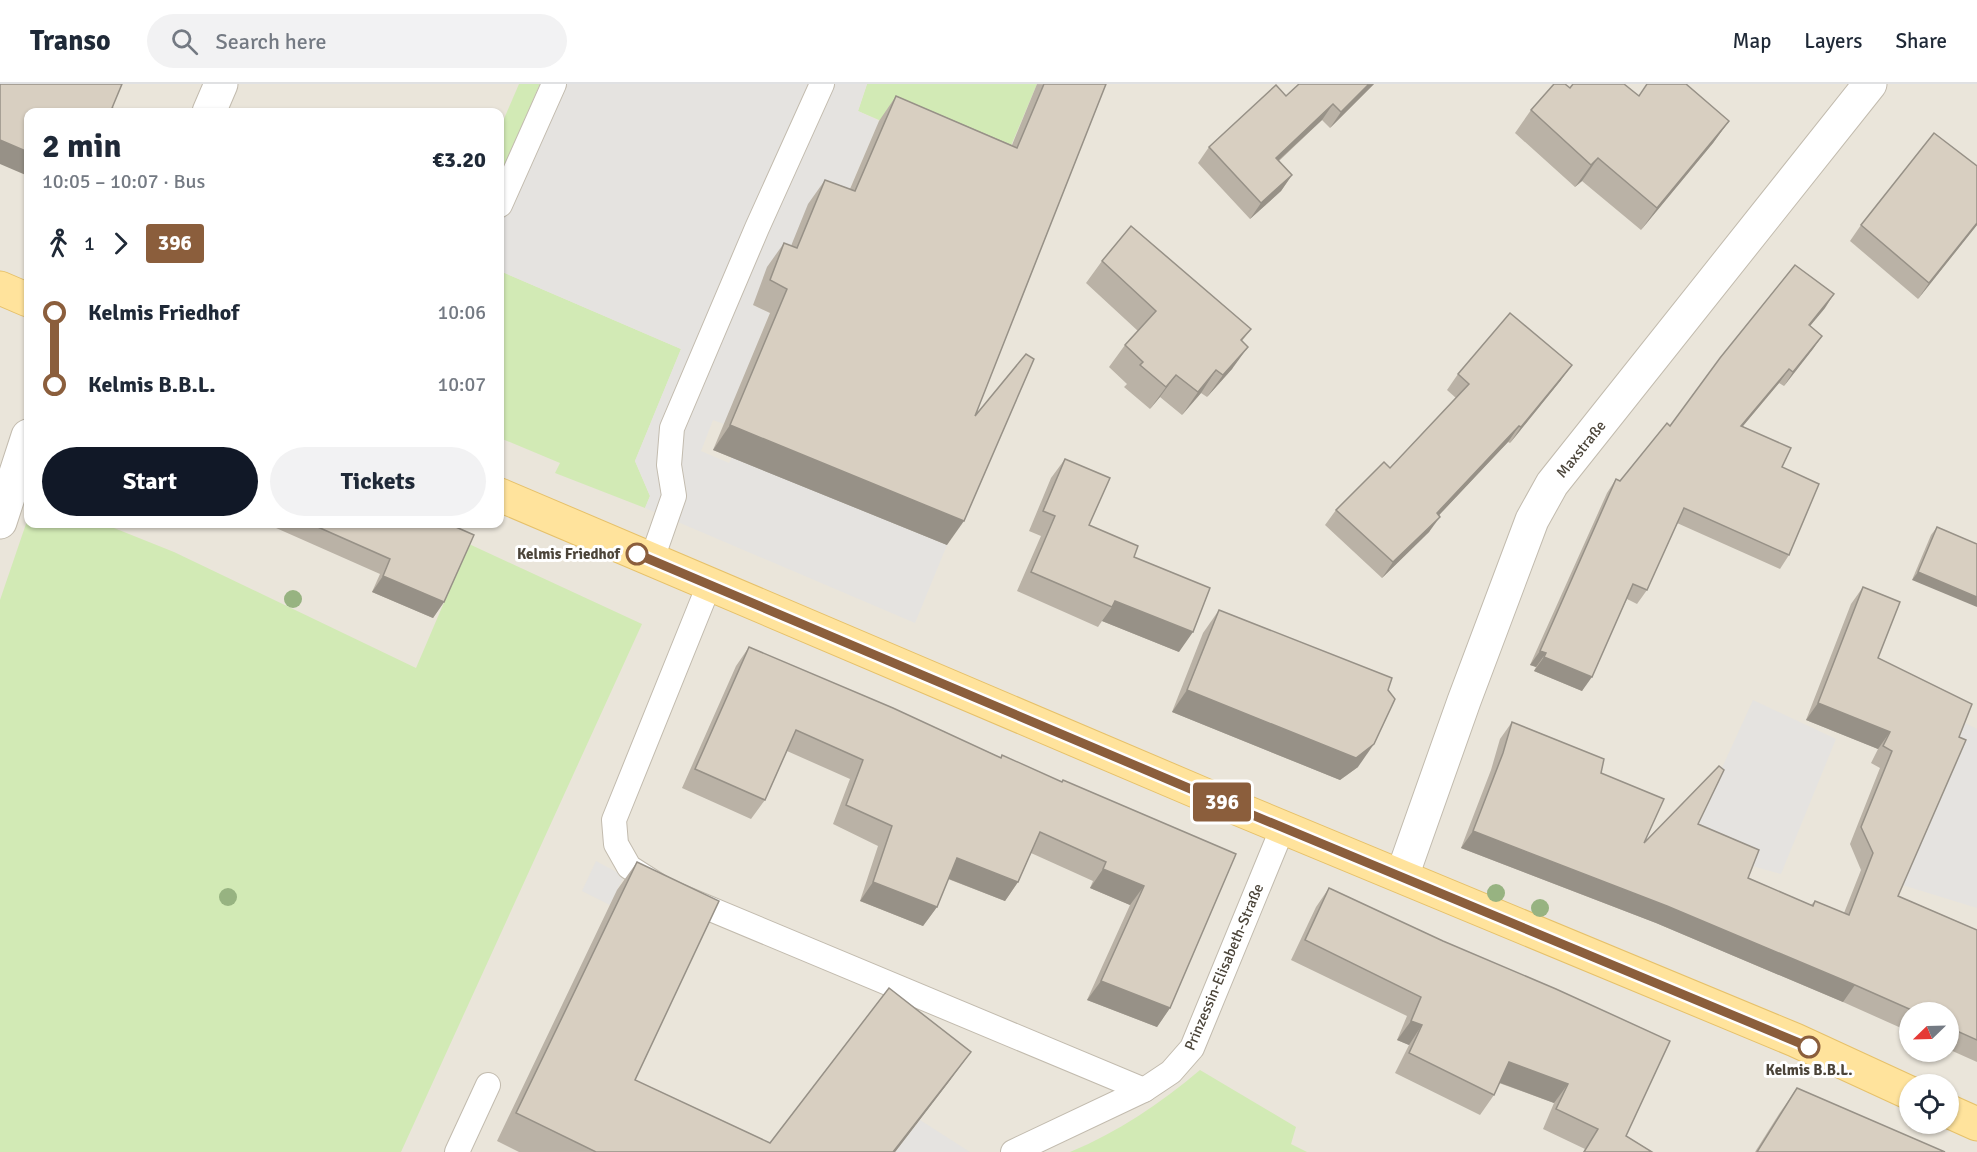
<!DOCTYPE html>
<meta charset="utf-8">
<style>
:root{--surface:#fff;--page:#f2f2f3;--text:#1f2937;--muted:#747a83;--line:#e0e1e3;--accent:#111827}
body{margin:0;font-family:Signika,sans-serif;background:var(--page);color:var(--text);height:100vh;display:flex;flex-direction:column;font-size:22px;white-space:nowrap}
*{box-sizing:border-box;margin:0}
p{font-size:20px;color:var(--muted)}
.icon{flex:none;width:33px;height:33px;fill:none;stroke:currentColor;stroke-width:2;stroke-linecap:round;stroke-linejoin:round}
.map{position:relative;flex:1;overflow:hidden}
.side{position:absolute;left:24px;top:24px;width:480px;height:420px;display:flex;flex-direction:column;background:var(--surface);border-radius:12px;box-shadow:0 2px 4px #0004}
.side>*{flex:none}
.badge{padding:0 12px;border-radius:4px;font-size:21px;line-height:39px}
.needle{width:39px;rotate:247deg}
.buttons{position:absolute;left:1899px;top:918px;display:grid;gap:12px}
.buttons a{display:grid;place-items:center;width:60px;height:60px;border-radius:50%;background:var(--surface);box-shadow:0 2px 4px #0004;font-size:30px}
.map>.badge{position:absolute;translate:-50% -50%;box-shadow:0 0 0 3px #fff}
.legs{display:flex;align-items:center;gap:9px;height:66px;padding:0 18px;font-size:20px}
.legs p{margin-inline-start:auto}
.head{display:flex;align-items:center;justify-content:space-between;height:102px;padding:0 18px}
h1{font-size:33px;font-weight:700;line-height:45px}
.button{display:flex;gap:12px;margin-top:auto;padding:12px 18px}
.button a{flex:1;height:69px;border-radius:36px;background:var(--accent);color:#fff;font-size:24px;font-weight:700;line-height:69px;text-align:center}
.button a+a{background:var(--page);color:var(--text)}
ul{padding:0 18px;list-style:none}
li{display:flex;align-items:center;gap:21px;height:72px;font-size:22px}
li i{display:grid;place-items:center;width:9px;height:100%;margin:0 8px;background:currentColor}
li i::after{content:'';width:15px;height:15px;margin:-8px;border:4px solid;border-radius:50%;background:var(--surface)}
li p{margin-inline-start:auto}
li:first-child i{background:linear-gradient(#0000 50%,currentColor 0)}
li:last-child i{background:linear-gradient(currentColor 50%,#0000 0)}
header{display:flex;align-items:center;gap:36px;box-sizing:border-box;height:84px;padding:0 30px;background:var(--surface);border-bottom:2px solid var(--line)}
header strong{font-size:28px}
nav{display:flex;gap:33px;margin-inline-start:auto;font-size:21px}
.search{width:420px;height:54px;background:var(--page);display:flex;align-items:center;gap:15px;box-sizing:border-box;padding:0 21px;border-radius:33px;color:var(--muted);font-size:22px}
.map>svg:first-child{display:block}
.residential{fill:#eae5da;fill-rule:evenodd}
.green{fill:#d2eab5}
.parking{fill:#e5e3e0}
.lines{fill:none;stroke-linecap:round;stroke-linejoin:round}
.service-casing{stroke:#c2bbae;stroke-width:26}
.minor-casing{stroke:#c2bbae;stroke-width:35}
.tertiary-casing{stroke:#c2bbae;stroke-width:35}
.primary-casing{stroke:#e6c16a;stroke-width:35}
.service{stroke:#fff;stroke-width:24}
.minor{stroke:#fff;stroke-width:33}
.tertiary{stroke:#fff;stroke-width:33}
.primary{stroke:#ffe39c;stroke-width:33}
.tree{fill:#97b381}
.wall{fill:#bab2a6}
.shaded-wall{fill:#979187}
.building{fill:#d8cfc1;stroke:#979187;stroke-width:1.5}
.line-1-casing{stroke:#fff;stroke-width:14}
.line-1{stroke:#8b5e3c;stroke-width:9}
.stop-1-dot{fill:#fff;stroke:#8b5e3c;stroke-width:3}
.labels{text-anchor:middle;stroke-width:6;stroke-linejoin:round;paint-order:stroke}
.street-label{font-size:15px;fill:#4b4439;stroke:#fff}
.stop-label{font-size:15px;font-weight:bold;fill:#4b4439;stroke:#fff;text-anchor:end}
</style>
<header>
<strong>Transo</strong>
<div class="search"><svg class="icon" aria-label="search" viewBox="0 0 24 24"><circle cx="10" cy="10" r="6"/><path d="M15 15l6 6"/></svg>Search here</div>
<nav><a>Map</a><a>Layers</a><a>Share</a></nav>
</header>
<div class="map">
<svg width="1977" height="1068" viewBox="0 0 1977 1068">
<rect width="100%" height="100%" fill="#f6f3ec"/>
<path class="residential" d="M0 0H1977V1068H0ZM28 28H500V440H28ZM1910 928H1948V968H1910ZM1910 1000H1948V1040H1910Z"/>
<g class="green">
<path d="M519 0H540L500 92V44Z"/>
<path d="M867 0H1037L1000 88 858 27Z"/>
<path d="M500 187 681 265 635 377 650 412 645 424 555 389 560 379 500 354Z"/>
<path d="M28 434V440H104L174 468 416 584 469 460 642 540 401 1068H0V516Z"/>
<path d="M1200 986 1296 1043 1291 1060 1307 1068H1070C1118 1048 1160 1020 1200 986Z"/>
</g>
<g class="parking">
<path d="M540 0H867L858 27 879 37 838 132 780 189 753 221 770 229 724 340 713 336 701 367 729 379 732 373 947 461 915 539 645 424 650 412 635 377 681 265 500 187V92Z"/>
<path d="M1753 616 1836 655 1781 790 1745 780 1688 758Z"/>
<path d="M1961 637 1977 645V824L1899 800Z"/>
<path d="M596 777 624 792 610 821 582 807Z"/>
<path d="M920 1036 970 1068H895Z"/>
</g>
<g class="lines">
<g class="service-casing">
<g id="service">
<path d="M500 121 554 0"/>
<path d="M652 475 674 412 669 381 672 344 757 144 822 0"/>
<path d="M709 501 614 736 616 760 629 783 665 806 1144 1006"/>
<path d="M457 1068 488 1001"/>
<path d="M1013 1068 1144 1006 1171 988 1192 964 1283 743"/>
</g>
</g>
<g class="minor-casing">
<g id="minor">
<path d="M209 28 221 0"/>
<path d="M0 438 28 352"/>
</g>
</g>
<g class="tertiary-casing">
<path id="tertiary" d="M1402 792 1464 617 1532 436 1552 400 1870 0"/>
</g>
<g class="primary-casing">
<g id="primary">
<path d="M0 204 28 216"/>
<path d="M500 411 1212 714 1795 956 1910 1009"/>
<path d="M1948 1027 1977 1040"/>
</g>
</g>
<use href="#service" class="service"/>
<use href="#minor" class="minor"/>
<use href="#tertiary" class="tertiary"/>
<use href="#primary" class="primary"/>
</g>
<g class="tree">
<circle cx="293" cy="515" r="9"/>
<circle cx="1496" cy="809" r="9"/>
<circle cx="228" cy="813" r="9"/>
<circle cx="1540" cy="824" r="9"/>
</g>
<g class="wall">
<path d="M1037 0H1106L975 332 947 461 713 366 770 229 753 221 767 183 784 159 791 162 808 120 825 96 850 105 879 37 896 12 1012 61Z"/>
<path d="M1299 0H1374L1330 44 1322 36 1279 77 1292 91 1281 107 1250 135 1198 79 1209 63 1286 12Z"/>
<path d="M1570 4 1639 12 1729 37 1713 59 1641 146 1582 97 1575 103 1515 49 1531 26Z"/>
<path d="M1977 82V141L1918 215 1850 157 1861 141Z"/>
<path d="M1102 177 1251 245 1242 257 1232 285 1207 313 1201 309 1182 331 1160 313 1150 325 1124 303 1127 300 1109 283 1125 261 1138 247 1086 199Z"/>
<path d="M1825 224 1810 242 1822 252 1784 302 1779 299 1743 342 1782 383 1789 471 1780 485 1677 439 1647 506 1637 520 1627 515 1582 607 1534 587 1536 583 1530 581 1607 409 1616 395 1620 397 1670 342Z"/>
<path d="M1458 290 1561 296 1510 359 1508 358 1439 431 1429 448 1382 494 1325 441 1336 426 1390 384 1456 314 1447 306Z"/>
<path d="M1065 375 1089 441 1134 473 1179 568 1102 537 1098 543 1017 507 1041 452 1029 447 1051 394Z"/>
<path d="M267 440H449L444 518 433 534 372 508 380 490Z"/>
<path d="M1937 443 1977 460 1912 496 1931 451Z"/>
<path d="M1863 503 1878 574 1959 653 1898 812 1977 846V978L1948 965V928H1910V948L1843 918 1656 839 1461 764 1491 686 1500 655 1512 638 1601 689 1644 759 1698 740 1748 794 1811 821 1815 817 1844 829 1861 786 1850 760 1880 684 1871 679 1878 665 1806 636 1851 520Z"/>
<path d="M1219 526 1358 683 1340 696 1172 628 1203 549Z"/>
<path d="M749 563 1000 673 1236 770 1170 924 1157 943 1087 916 1130 821 1090 804 1093 797 1031 769 1018 798 1005 817 948 795 937 823 923 842 860 817 878 762 833 740 850 695 787 667 765 716 751 735 682 704 736 582Z"/>
<path d="M637 778 635 996 770 1059 951 995 895 1068H519L497 1057 617 806Z"/>
<path d="M1329 804 1443 857 1626 1052 1652 1068H1583L1585 1065 1543 1045 1554 1019 1499 999 1494 1011 1480 1031 1395 989 1409 961 1397 956 1407 932 1291 876 1316 823Z"/>
<path d="M1797 1004 1945 1068H1755L1779 1030Z"/>
</g>
<g class="shaded-wall">
<path d="M1369 0H1374L1330 44 1341 28Z"/>
<path d="M1333 20 1322 36 1265 89 1276 74Z"/>
<path d="M1729 37 1713 59 1641 146 1657 124Z"/>
<path d="M0 56 28 68V92L0 80Z"/>
<path d="M1598 74 1582 97 1575 103 1591 81Z"/>
<path d="M1292 91 1281 107 1250 135 1261 119Z"/>
<path d="M1977 139V141L1918 215 1929 199Z"/>
<path d="M1834 210 1825 224 1799 255 1809 241Z"/>
<path d="M1822 252 1813 265 1784 302 1793 288Z"/>
<path d="M1248 263 1232 285 1207 313 1223 291Z"/>
<path d="M1572 281 1561 296 1510 359 1521 343Z"/>
<path d="M1789 285 1779 299 1732 355 1741 342Z"/>
<path d="M1216 286 1201 309 1182 331 1198 308Z"/>
<path d="M1176 291 1160 313 1150 325 1166 303Z"/>
<path d="M730 341 964 437 947 461 713 366Z"/>
<path d="M1519 342 1508 358 1426 445 1437 429Z"/>
<path d="M1440 433 1429 448 1382 494 1393 478Z"/>
<path d="M1918 488 1977 513V523L1912 496Z"/>
<path d="M383 492 444 518 433 534 372 508Z"/>
<path d="M1115 517 1193 548 1179 568 1102 537 1112 523Z"/>
<path d="M1540 567 1546 569 1536 583 1530 581Z"/>
<path d="M1544 573 1592 593 1582 607 1534 587Z"/>
<path d="M1187 606 1374 660 1358 683 1340 696 1172 628Z"/>
<path d="M1818 619 1890 648 1878 665 1806 636Z"/>
<path d="M1473 747 1667 822 1855 901 1843 918 1656 839 1461 764Z"/>
<path d="M957 774 1018 798 1005 817 944 793Z"/>
<path d="M1103 785 1144 802 1130 821 1090 804Z"/>
<path d="M873 798 937 823 923 842 860 817Z"/>
<path d="M1101 897 1170 924 1157 943 1087 916Z"/>
<path d="M1411 937 1422 941 1409 961 1397 956Z"/>
<path d="M971 968 951 995 895 1068H893Z"/>
<path d="M1509 978 1568 1000 1554 1019 1495 997Z"/>
</g>
<g class="building">
<path d="M0 0H122L112 24 122 28H28V68L0 56Z"/>
<path d="M1044 0H1106L975 332 1026 270 1034 275 964 437 730 341 787 205 770 196 784 159 797 164 825 96 855 107 896 12 1017 64Z"/>
<path d="M1299 0H1369L1341 28 1333 20 1276 74 1292 91 1261 119 1209 63 1276 1 1286 12Z"/>
<path d="M1554 0H1565L1570 4 1573 0H1624L1639 12 1647 0H1686L1729 37 1657 124 1598 74 1591 81 1531 26Z"/>
<path d="M1934 49 1977 82V139L1929 199 1861 141Z"/>
<path d="M1131 142 1251 245 1241 256 1248 263 1223 291 1216 286 1198 308 1176 291 1166 303 1140 281 1143 278 1125 261 1156 227 1102 177Z"/>
<path d="M1795 181 1834 210 1809 241 1822 252 1793 288 1789 285 1741 342 1791 364 1782 383 1819 400 1789 471 1684 424 1647 506 1633 500 1592 593 1544 573 1546 569 1540 567 1616 395 1620 397 1667 339 1670 342 1720 274Z"/>
<path d="M1510 229 1572 281 1521 343 1519 342 1437 429 1440 433 1393 478 1336 426 1384 378 1390 384 1469 300 1458 290Z"/>
<path d="M1065 375 1110 394 1089 441 1138 462 1134 473 1210 504 1193 548 1115 517 1112 523 1031 488 1055 432 1043 427Z"/>
<path d="M311 440H449L474 451 444 518 383 492 390 475Z"/>
<path d="M1937 443 1977 460V513L1918 488Z"/>
<path d="M1863 503 1900 518 1878 574 1972 620 1959 653 1966 656 1898 812 1977 846V956L1948 943V928H1916L1855 901 1667 822 1473 747 1503 669 1512 638 1604 675 1601 689 1664 715 1644 759 1719 682 1724 686 1698 740 1759 766 1748 794 1813 822 1815 817 1849 831 1873 769 1861 743 1892 667 1883 662 1890 648 1818 619Z"/>
<path d="M1219 526 1392 594 1388 606 1395 615 1374 660 1356 674 1187 606Z"/>
<path d="M749 563 893 624 1001 674 1002 671 1062 698 1063 696 1236 770 1170 924 1101 897 1144 802 1103 785 1106 778 1040 748 1018 798 957 774 937 823 873 798 892 742 846 721 863 676 796 646 765 716 695 685Z"/>
<path d="M637 778 719 817 635 996 770 1059 889 904 971 968 893 1068H596L516 1029Z"/>
<path d="M1329 804 1443 857 1556 905 1670 957 1626 1052 1652 1068H1584L1598 1045 1556 1025 1568 1000 1509 978 1494 1011 1409 969 1422 941 1411 937 1421 913 1305 856Z"/>
<path d="M1797 1004 1945 1068H1757Z"/>
</g>
<g class="lines">
<g class="line-1-casing">
<path id="line-1" d="M637 470 1212 714 1809 963"/>
</g>
<use href="#line-1" class="line-1"/>
</g>
<g class="stop-1-dot">
<circle cx="637" cy="470" r="10"/>
<circle cx="1809" cy="963" r="10"/>
</g>
<g class="labels">
<g class="street-label">
<text transform="translate(1581 365) rotate(-51)" y="5">Maxstraße</text>
<text transform="translate(1224 883) rotate(-67)" y="5">Prinzessin-Elisabeth-Straße</text>
</g>
<g class="stop-label">
<text x="620" y="475">Kelmis Friedhof</text>
<text x="1809" y="991" text-anchor="middle">Kelmis B.B.L.</text>
</g>
</g>
</svg>
<div class="buttons">
<a><svg class="needle" viewBox="-14 -14 28 28"><path d="M0-13l5 13h-10z" fill="#e53935"/><path d="M0 13l5-13h-10z" fill="#747a83"/></svg></a>
<a><svg class="icon" aria-label="locate" viewBox="0 0 24 24"><circle cx="12" cy="12" r="6"/><path d="M12 2v4M12 18v4M2 12h4M18 12h4"/></svg></a>
</div>
<b class="badge" style="left:1222px;top:718px;background:#8b5e3c;color:#fff">396</b>
<section class="side">
<div class="head"><div><h1>2 min</h1><p>10:05 – 10:07 · Bus</p></div><b>€3.20</b></div>
<div class="legs"><svg class="icon" aria-label="walk" viewBox="0 0 24 24"><circle cx="13" cy="4" r="2"/><path d="M13 8l-2 6 4 7M11 14l-3 7M7 12l3-4h3l4 4"/></svg>1<svg class="icon" aria-label="forward" viewBox="0 0 24 24"><path d="M9 5l7 7-7 7"/></svg><b class="badge" style="background:#8b5e3c;color:#fff">396</b></div>
<ul>
<li><i style="color:#8b5e3c"></i><b>Kelmis Friedhof</b><p>10:06</p></li>
<li><i style="color:#8b5e3c"></i><b>Kelmis B.B.L.</b><p>10:07</p></li>
</ul>
<div class="button"><a>Start</a><a>Tickets</a></div>
</section>
</div>
